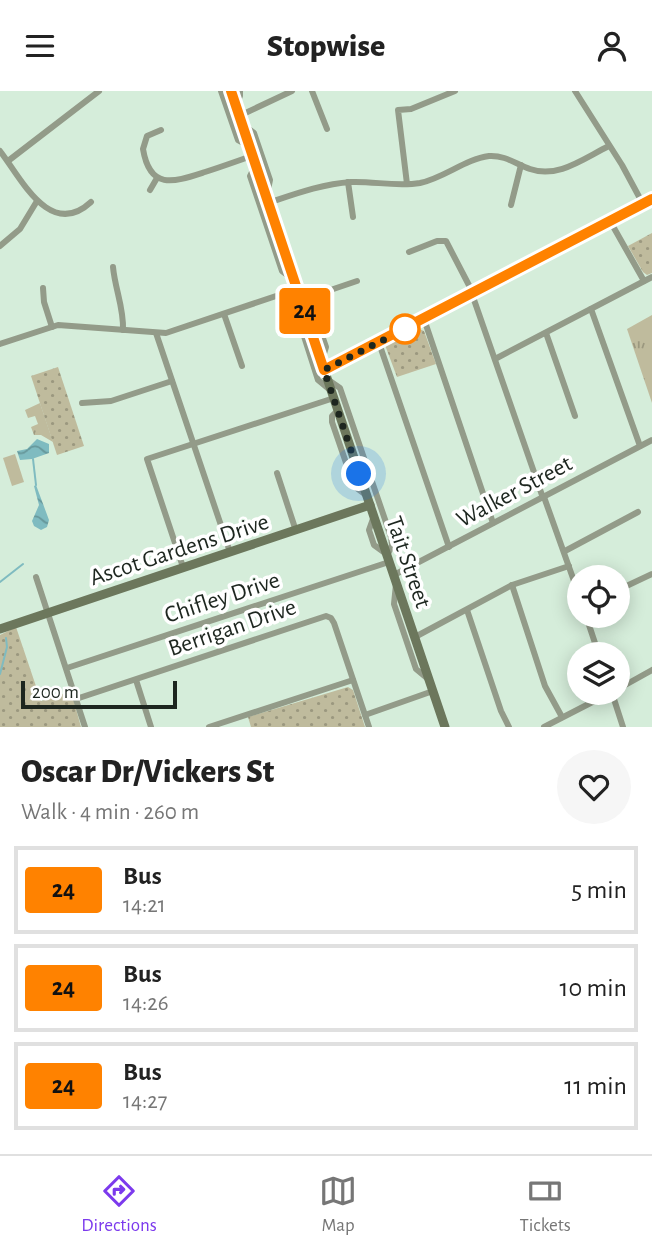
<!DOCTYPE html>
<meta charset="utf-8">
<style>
:root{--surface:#fff;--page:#f6f6f6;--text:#222;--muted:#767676;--line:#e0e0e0;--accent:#7c3aed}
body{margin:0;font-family:"Alegreya Sans",sans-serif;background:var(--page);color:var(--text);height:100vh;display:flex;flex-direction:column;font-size:26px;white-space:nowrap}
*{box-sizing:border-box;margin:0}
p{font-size:23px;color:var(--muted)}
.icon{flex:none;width:38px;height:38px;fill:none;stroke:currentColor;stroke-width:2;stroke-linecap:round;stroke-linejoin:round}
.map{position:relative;height:636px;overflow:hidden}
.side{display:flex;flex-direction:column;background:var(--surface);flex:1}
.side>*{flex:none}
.badge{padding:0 14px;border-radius:5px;font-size:24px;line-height:46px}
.tools{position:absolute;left:567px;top:474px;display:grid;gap:14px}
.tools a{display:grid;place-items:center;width:63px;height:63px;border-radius:50%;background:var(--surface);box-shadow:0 4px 18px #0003;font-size:35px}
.scale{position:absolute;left:21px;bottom:18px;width:156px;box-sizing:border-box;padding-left:7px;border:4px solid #1d261f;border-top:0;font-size:19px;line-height:24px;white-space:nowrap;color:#1d261f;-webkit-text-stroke:5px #fff;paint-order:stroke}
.you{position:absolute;width:35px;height:35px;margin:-18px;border:5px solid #fff;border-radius:50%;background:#1a73e8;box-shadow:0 0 0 10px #1a73e833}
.map>.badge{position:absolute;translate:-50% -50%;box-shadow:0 0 0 4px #fff}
.round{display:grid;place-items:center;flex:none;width:74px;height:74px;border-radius:37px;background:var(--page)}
.head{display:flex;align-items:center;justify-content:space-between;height:119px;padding:0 21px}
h1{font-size:33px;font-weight:800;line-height:52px}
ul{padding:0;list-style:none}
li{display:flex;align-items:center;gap:21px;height:88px;margin:0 14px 10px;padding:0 7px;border:4px solid var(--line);border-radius:0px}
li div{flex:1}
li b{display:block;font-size:26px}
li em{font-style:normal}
li .badge{min-width:77px;font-weight:700;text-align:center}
header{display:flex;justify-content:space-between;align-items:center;height:91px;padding:0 21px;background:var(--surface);font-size:32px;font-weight:800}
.menu{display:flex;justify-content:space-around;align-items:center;height:98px;border-top:2px solid var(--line);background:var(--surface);font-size:19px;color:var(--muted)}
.menu a{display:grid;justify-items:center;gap:4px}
.menu .current{color:var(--accent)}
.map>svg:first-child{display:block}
.grass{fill:url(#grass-tufts)}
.park{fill:url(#park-dots)}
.pitch{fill:#bfbb9d}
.water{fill:url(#water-waves)}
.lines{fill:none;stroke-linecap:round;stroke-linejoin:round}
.stream{stroke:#7fbbc0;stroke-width:2}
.street{stroke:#939b89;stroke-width:6}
.secondary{stroke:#6c775c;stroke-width:9}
.line-casing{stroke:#fff;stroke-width:16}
.line{stroke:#ff8200;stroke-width:10}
.walk{stroke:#1d261f;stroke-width:7;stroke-dasharray:0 12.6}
.stop-dot{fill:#fff;stroke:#ff8200;stroke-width:3.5}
.labels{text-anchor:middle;stroke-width:7;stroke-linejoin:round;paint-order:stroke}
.street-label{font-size:24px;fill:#1d261f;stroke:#fff}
</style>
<header><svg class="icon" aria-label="menu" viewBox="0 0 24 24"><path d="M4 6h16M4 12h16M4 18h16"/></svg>Stopwise<svg class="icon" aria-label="person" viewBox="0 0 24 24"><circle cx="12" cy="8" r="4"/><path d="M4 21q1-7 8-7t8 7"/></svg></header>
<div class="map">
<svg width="652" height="636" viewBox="0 0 652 636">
<defs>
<pattern id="grass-tufts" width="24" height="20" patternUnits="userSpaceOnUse" patternTransform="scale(1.75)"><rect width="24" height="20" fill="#bfbb9d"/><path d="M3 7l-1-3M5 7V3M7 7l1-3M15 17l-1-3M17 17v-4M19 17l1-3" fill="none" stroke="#9b987f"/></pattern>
<pattern id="park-dots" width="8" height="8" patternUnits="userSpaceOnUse" patternTransform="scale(1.75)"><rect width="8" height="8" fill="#bfbb9d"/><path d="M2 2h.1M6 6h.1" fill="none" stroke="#9b987f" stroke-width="1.8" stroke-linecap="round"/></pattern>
<pattern id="water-waves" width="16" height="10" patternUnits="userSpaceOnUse" patternTransform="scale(1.75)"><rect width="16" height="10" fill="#7fbbc0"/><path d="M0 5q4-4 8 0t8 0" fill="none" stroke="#67989b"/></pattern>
</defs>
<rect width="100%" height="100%" fill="#d5edda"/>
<g class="grass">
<path d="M652 224V312L627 238Z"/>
<path d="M40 312 53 351 41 344H34L31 336 38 333 35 325 28 327 25 319Z"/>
</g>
<g class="park">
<path d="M652 142V182L647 184 643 181 628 155Z"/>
<path d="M417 237 424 240 436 273 397 286 385 254Z"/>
<path d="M58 276 84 355 57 364 31 285Z"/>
<path d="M16 536 41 610 71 600 81 636H0V544Z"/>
<path d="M348 596 353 599 365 636H251L248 626Z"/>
</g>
<path class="pitch" d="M15 363 24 391 12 395 3 367Z"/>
<g class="water">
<path d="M37 348 49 353V362L32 368 20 369 17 360 27 358Z"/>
<path d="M36 394 49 429 47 436 41 439 34 435 32 430 39 414 34 395Z"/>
</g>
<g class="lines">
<g class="stream">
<path d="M33 368 36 394"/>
<path d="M0 491 23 473"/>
<path d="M0 583 7 556 6 547"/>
</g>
<g class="street">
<path d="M221 0 238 49 249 55"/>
<path d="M312 0 327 38"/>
<path d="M575 0 622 74 643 113"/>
<path d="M236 15 240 5V0"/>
<path d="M239 25 292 0"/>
<path d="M242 33 254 42 270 89 267 103"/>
<path d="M161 39 147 45 143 58C150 100 174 91 205 81 221 76 237 70 252 65"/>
<path d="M0 60C21 87 50 149 91 111"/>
<path d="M8 70 99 0"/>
<path d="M255 75 250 85 282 180 294 189"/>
<path d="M348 91 353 126"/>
<path d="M407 93 398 19 411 18 455 0"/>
<path d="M150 99 157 87"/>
<path d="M268 112C295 103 322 93 351 91 374 90 396 96 420 92 444 87 465 68 489 65 505 64 516 73 530 78 558 88 584 67 609 55"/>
<path d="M511 114 521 74"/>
<path d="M610 130 644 190"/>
<path d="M0 155 20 138 37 110"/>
<path d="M409 161 437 150H446L473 202"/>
<path d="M113 176C115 198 124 217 123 239"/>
<path d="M43 197 44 211 52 236"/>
<path d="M472 203 543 407"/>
<path d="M305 218 316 227 326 256 322 269"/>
<path d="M591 218 640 355"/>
<path d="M224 223 242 275"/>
<path d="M424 228 493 432"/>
<path d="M156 242 230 461"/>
<path d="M546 242 575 325"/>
<path d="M379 252 449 456"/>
<path d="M0 253 58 234 166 242 297 198"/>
<path d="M495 268 652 186"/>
<path d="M327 288 340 297 391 446 392 454 387 465"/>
<path d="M330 299 318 289 295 217 301 209 357 190"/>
<path d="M82 312 111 310 172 290"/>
<path d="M338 319 332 325V331L354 395 366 404"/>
<path d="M277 382 296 440"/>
<path d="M544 406 579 504"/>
<path d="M374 425 369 439 374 454 385 462"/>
<path d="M565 460 638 421"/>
<path d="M183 476 147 368 334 307"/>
<path d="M394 484 652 349"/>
<path d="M36 486 85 636"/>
<path d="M396 493 394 513 416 578 428 588"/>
<path d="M512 494 545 595 562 626"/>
<path d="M618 499 652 483"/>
<path d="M467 519 501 620 509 636"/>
<path d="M586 525 599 564"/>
<path d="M415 546 512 494 569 475"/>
<path d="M67 577 389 471"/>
<path d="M136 589 151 636"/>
<path d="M618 598 652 579"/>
<path d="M612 602 623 636"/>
<path d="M76 608 326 525 331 527 334 532 369 636"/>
<path d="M365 624 433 600"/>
<path d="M209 636 353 589"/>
<path d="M544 636 610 602"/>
</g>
<g class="secondary">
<path d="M230 0 445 636"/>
<path d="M324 279 652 108"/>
<path d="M0 538 370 414"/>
</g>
</g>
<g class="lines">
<g class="line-casing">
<path id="line" d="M231 0 324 279 652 108"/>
</g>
<use href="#line" class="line"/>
<path class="walk" d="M359 383 324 279 405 238"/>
</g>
<circle class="stop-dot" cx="405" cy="238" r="14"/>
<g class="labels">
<g class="street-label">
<text transform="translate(514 400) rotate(-28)" y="8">Walker Street</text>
<text transform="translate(179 458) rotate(-18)" y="8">Ascot Gardens Drive</text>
<text transform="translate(409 471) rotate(71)" y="8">Tait Street</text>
<text transform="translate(222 506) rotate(-18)" y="8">Chifley Drive</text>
<text transform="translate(232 536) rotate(-19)" y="8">Berrigan Drive</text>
</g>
</g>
</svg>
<div class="tools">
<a><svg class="icon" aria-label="locate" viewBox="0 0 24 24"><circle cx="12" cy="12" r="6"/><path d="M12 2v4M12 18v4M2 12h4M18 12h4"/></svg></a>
<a><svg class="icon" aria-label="layers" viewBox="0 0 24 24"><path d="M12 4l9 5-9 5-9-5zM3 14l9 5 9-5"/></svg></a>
</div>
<div class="scale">200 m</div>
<div class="you" style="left:359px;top:383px"></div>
<b class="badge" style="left:305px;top:220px;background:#ff8200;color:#111">24</b>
</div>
<section class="side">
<div class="head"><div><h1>Oscar Dr/Vickers St</h1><p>Walk · 4 min · 260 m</p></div><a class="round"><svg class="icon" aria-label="heart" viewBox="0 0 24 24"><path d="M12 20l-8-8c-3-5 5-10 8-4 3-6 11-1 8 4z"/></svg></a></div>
<ul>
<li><span class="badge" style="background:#ff8200;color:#111">24</span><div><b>Bus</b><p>14:21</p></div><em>5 min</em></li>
<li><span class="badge" style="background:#ff8200;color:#111">24</span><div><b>Bus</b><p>14:26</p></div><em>10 min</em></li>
<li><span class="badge" style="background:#ff8200;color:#111">24</span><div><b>Bus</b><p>14:27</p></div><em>11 min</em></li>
</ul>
</section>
<nav class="menu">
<a class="current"><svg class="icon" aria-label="directions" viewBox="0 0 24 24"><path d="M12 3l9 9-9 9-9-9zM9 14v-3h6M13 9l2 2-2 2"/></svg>Directions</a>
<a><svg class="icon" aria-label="map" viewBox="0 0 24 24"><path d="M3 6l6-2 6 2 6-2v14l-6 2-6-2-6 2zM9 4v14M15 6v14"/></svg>Map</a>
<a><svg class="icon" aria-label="tickets" viewBox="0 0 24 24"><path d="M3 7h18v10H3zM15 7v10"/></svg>Tickets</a>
</nav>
